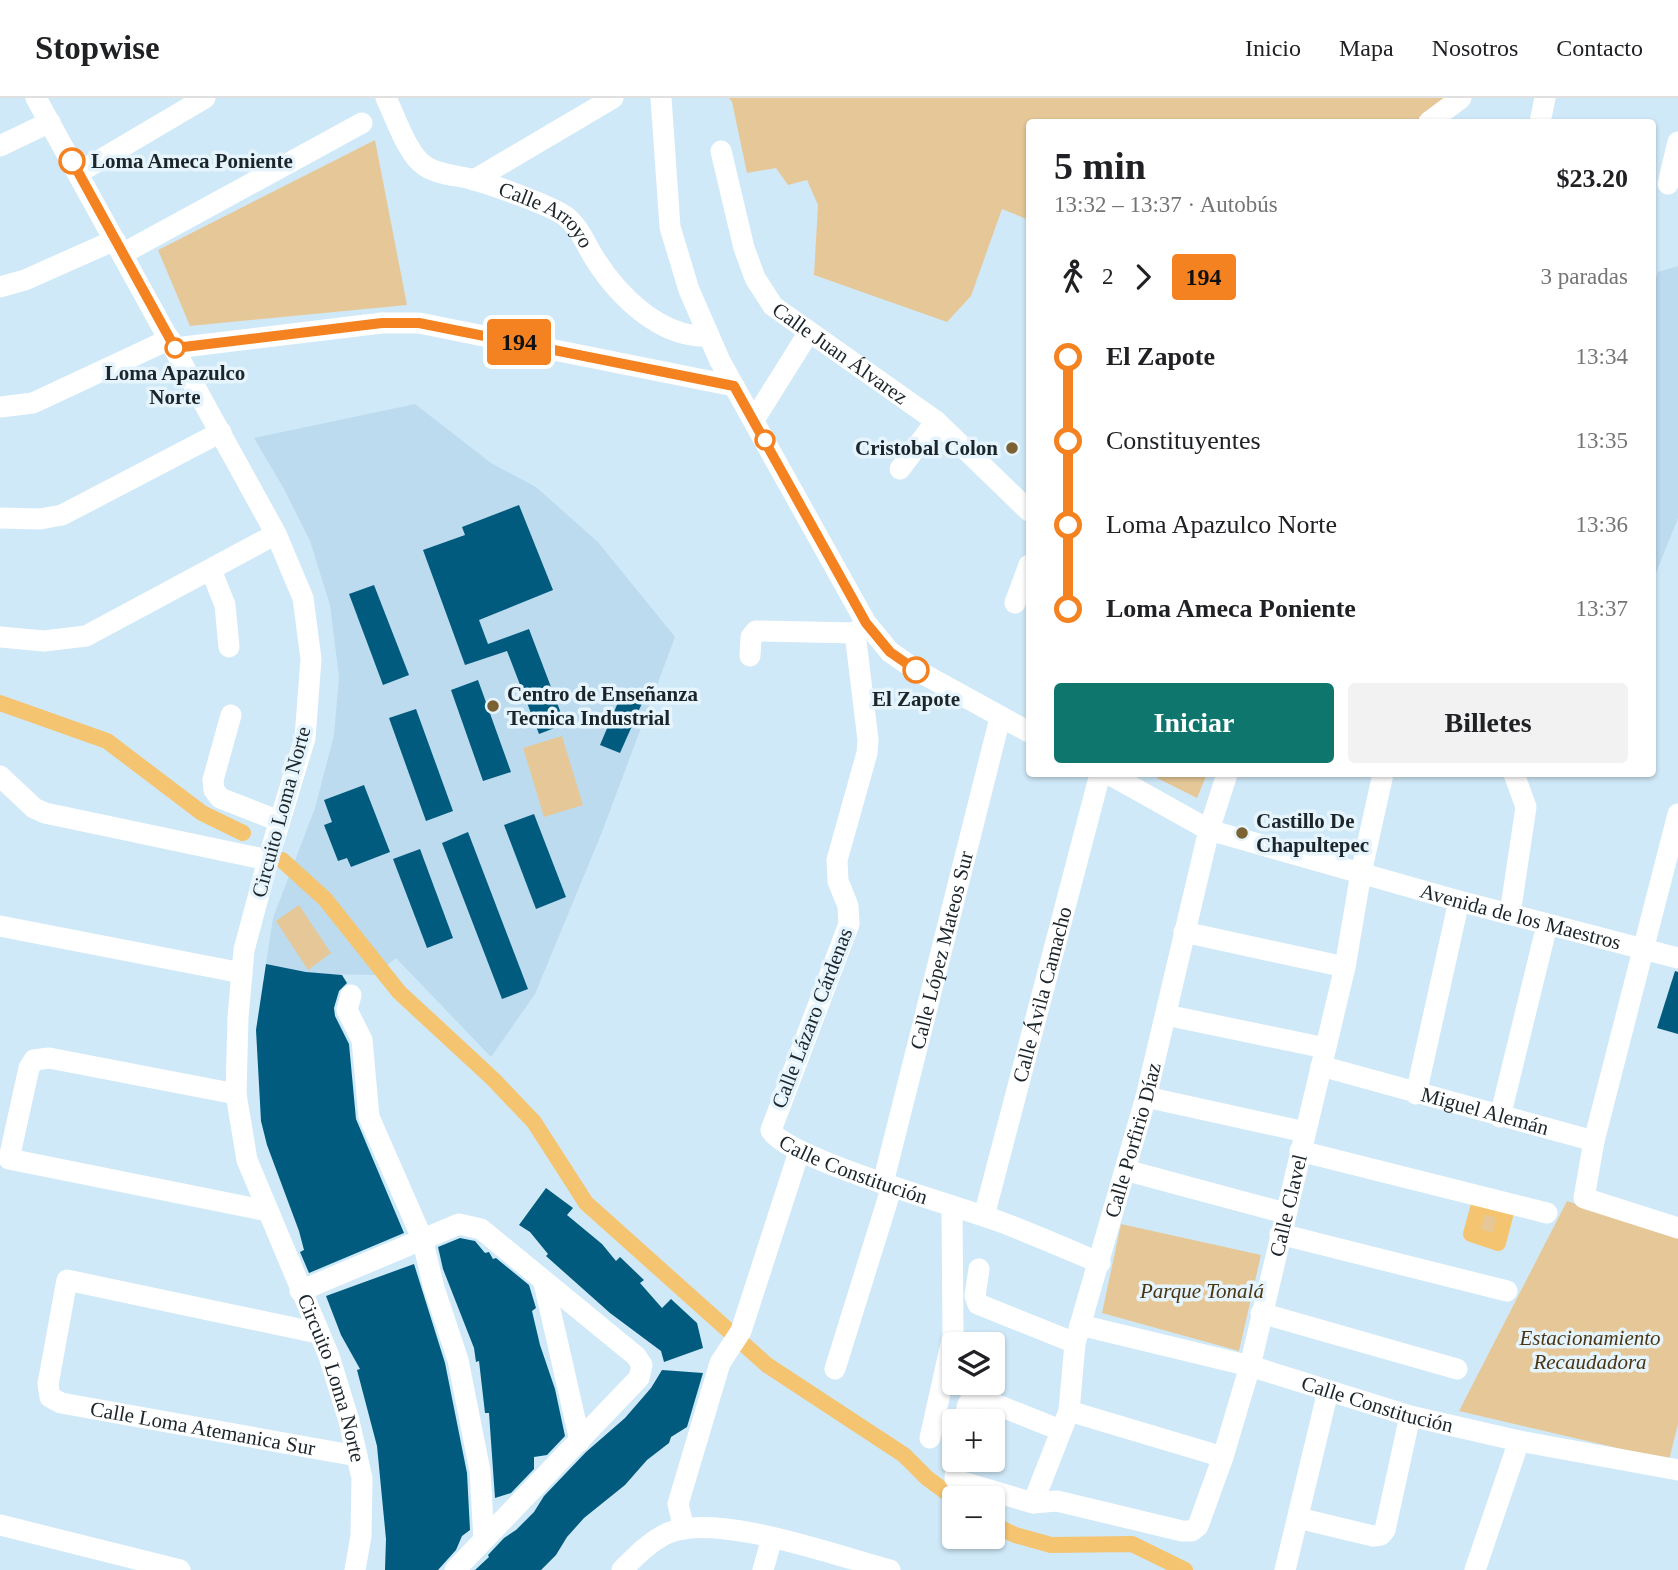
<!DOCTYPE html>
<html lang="es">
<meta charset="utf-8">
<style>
:root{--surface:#fff;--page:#f2f2f2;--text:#202124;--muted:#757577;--line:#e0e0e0;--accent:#0f766e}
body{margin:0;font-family:"Times New Roman",serif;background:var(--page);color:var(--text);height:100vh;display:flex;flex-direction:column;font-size:26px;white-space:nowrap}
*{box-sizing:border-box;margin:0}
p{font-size:23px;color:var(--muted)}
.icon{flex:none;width:38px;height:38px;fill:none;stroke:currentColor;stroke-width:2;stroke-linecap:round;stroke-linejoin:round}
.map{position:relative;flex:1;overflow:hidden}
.sheet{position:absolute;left:1026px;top:21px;width:630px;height:658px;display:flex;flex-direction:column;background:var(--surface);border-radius:7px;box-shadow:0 2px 5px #0004}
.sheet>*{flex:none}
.badge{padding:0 14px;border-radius:5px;font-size:24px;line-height:46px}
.buttons{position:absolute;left:942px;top:1234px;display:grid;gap:14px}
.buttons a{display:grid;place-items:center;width:63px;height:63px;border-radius:7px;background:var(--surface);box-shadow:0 2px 5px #0004;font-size:35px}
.map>.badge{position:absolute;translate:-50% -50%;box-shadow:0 0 0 4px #fff}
.legs{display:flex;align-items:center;gap:10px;height:77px;padding:0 28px;font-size:23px}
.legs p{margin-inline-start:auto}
.overview{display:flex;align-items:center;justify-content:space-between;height:119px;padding:0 28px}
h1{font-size:38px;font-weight:600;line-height:52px}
.action{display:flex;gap:14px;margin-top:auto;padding:14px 28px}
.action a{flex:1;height:80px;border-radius:7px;background:var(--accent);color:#fff;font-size:28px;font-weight:600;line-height:80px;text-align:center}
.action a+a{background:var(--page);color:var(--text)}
ul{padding:0 28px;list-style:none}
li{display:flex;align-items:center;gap:24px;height:84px;font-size:26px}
li i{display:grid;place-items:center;width:10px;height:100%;margin:0 9px;background:currentColor}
li i::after{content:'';width:18px;height:18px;margin:-9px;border:5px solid;border-radius:50%;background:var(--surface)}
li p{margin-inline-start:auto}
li:first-child i{background:linear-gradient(#0000 50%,currentColor 0)}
li:last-child i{background:linear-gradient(currentColor 50%,#0000 0)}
header{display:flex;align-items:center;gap:42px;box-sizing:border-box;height:98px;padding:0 35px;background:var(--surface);border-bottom:2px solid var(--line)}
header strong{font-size:33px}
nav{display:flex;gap:38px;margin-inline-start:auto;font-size:24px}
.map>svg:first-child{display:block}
.built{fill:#bcdbee}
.green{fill:#e6c898}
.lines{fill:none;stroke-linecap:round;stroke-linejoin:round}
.canal{stroke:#f4c470;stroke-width:16}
.building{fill:#005b7e}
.minor{stroke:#fff;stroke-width:21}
.line-1-casing{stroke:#fff;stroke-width:16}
.line-1{stroke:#f58220;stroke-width:10}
.stop-1-dot{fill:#fff;stroke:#f58220;stroke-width:3.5}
.poi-dot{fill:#7c6133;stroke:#e5f4fd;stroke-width:2.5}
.labels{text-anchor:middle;stroke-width:7;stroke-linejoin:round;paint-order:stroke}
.stop-label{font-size:21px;font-weight:bold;fill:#1c252a;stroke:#e5f4fd}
.street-label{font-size:21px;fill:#1c252a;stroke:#e5f4fd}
.poi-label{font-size:21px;font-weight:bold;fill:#1c252a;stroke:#e5f4fd;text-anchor:start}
.park-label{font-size:21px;font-style:italic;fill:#493511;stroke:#e5f4fd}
</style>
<header>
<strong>Stopwise</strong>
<nav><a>Inicio</a><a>Mapa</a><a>Nosotros</a><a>Contacto</a></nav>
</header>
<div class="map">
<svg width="1678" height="1472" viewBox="0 0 1678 1472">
<rect width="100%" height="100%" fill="#d0e9f8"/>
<g class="built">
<path d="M1678 168V420L1656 475 1652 474V193L1658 174Z"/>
<path d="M415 306 491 365 536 389 598 444 675 539 602 734 535 896 491 959 396 860 375 877 318 876 266 866 273 820 315 710 334 637 339 579 330 507 310 443 284 391 254 340Z"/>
</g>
<g class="green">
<path d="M729 0H1456L1424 24H1029V122L1002 111 971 198 947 224 814 177 818 107 807 82 788 87 776 70 747 75 732 4Z"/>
<path d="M375 42 407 207 190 228 158 152Z"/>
<path d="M562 638 583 707 544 719 523 650Z"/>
<path d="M1159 676H1207L1197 700 1157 680Z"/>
<path d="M299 807 331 855 308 872 276 823Z"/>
<path d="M1567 1103 1678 1140V1326L1669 1362 1459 1313Z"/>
<path d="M1479 1107 1506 1114 1498 1145 1471 1136Z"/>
<path d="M1121 1126 1261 1157 1239 1253 1102 1215Z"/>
</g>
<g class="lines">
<g class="canal">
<path d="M0 605 107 643 202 715 243 735"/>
<path d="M282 762 325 801 399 894 493 981 534 1024 586 1105 767 1267 904 1357 927 1380 954 1400"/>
<path d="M1479 1107 1506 1114 1498 1145 1471 1136Z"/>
<path d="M992 1426 1015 1437 1051 1447 1132 1446 1185 1472"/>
</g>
</g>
<g class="building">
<path d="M519 407 553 492 479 522 488 546 529 531 565 626 539 636 507 553 465 567 423 452 465 437 462 429Z"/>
<path d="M374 487 409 577 383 587 349 496Z"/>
<path d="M478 582 511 674 483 683 451 592Z"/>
<path d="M622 595 643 603 620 655 600 647Z"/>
<path d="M416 611 453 713 426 723 389 620Z"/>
<path d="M364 687 390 754 351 769 347 760 338 763 324 727 332 724 324 702Z"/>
<path d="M534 716 566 799 536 811 504 727Z"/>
<path d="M468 734 528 891 502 901 442 745Z"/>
<path d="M420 751 453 840 427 850 393 761Z"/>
<path d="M266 866 306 874 342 877 347 885 339 893 334 910 335 918 349 946 356 1021 404 1135 309 1175 300 1154 304 1152 299 1133 267 1047 261 1023 256 932Z"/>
<path d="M1675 873 1678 874V936L1657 930Z"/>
<path d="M546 1090 573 1110 567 1117 602 1146 616 1163 620 1159 644 1182 640 1185 662 1210 671 1201 697 1225 703 1250 664 1264 661 1253 610 1215 546 1158 548 1156 530 1134 519 1127Z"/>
<path d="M460 1140 475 1143 485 1155 489 1154 493 1161 496 1160 529 1187 536 1210 532 1213 540 1247 555 1291 565 1338 547 1357 534 1359V1371L511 1395 495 1400 489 1315H485L479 1263 476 1264 474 1250 443 1171 438 1149Z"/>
<path d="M414 1166 445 1265 467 1375 470 1432 462 1438 456 1452 438 1472H385L386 1441 377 1348 357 1272 360 1271 341 1237 326 1198Z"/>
<path d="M662 1272 703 1275 687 1329 671 1339 669 1345 647 1362 625 1387 584 1420 567 1439 556 1457 541 1472H475L489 1459 488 1457 504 1440 516 1432 534 1414 544 1398 586 1354 625 1320 651 1290Z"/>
</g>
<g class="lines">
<g class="minor">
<path id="s1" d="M36 0 276 436 303 500 311 561 305 640 268 762 244 852 238 919 236 996 247 1062 329 1258 349 1323 362 1380 361 1438 355 1472"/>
<path id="s2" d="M386 0C396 20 407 56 425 68 438 77 456 77 471 81 490 86 550 107 565 118 579 128 586 147 595 161 619 199 662 241 709 238"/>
<path d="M661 0 670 129 689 192 720 263 866 525 890 554 916 572 1029 634"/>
<path d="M1429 24 1461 0"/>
<path d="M1540 24 1545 0"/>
<path d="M0 48 50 24"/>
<path id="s3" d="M721 53 744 150 755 180 773 208 936 323 1029 413"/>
<path d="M78 75 205 0"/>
<path d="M474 82 613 0"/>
<path d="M1668 86 1678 44"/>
<path d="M122 156 362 25"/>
<path d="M0 189 25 182 115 142"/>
<path d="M175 250 382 225H419L734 288"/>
<path d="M0 309 33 305 170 241"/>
<path d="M754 322 809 234"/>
<path d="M900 371 936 323"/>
<path d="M0 420 40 421 62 417 221 334"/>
<path d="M211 472 225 507 229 549"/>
<path d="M1015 505 1029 467"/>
<path id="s4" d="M866 525 855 535 868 642 867 655 837 762 838 783 848 808 849 826 771 1032C784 1060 964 1110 1001 1124 1035 1137 1067 1151 1100 1165"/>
<path d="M0 539 44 543 86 538 276 436"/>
<path d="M750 558 751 539 756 533 855 535"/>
<path d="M231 617 213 682 214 692 220 700 279 723"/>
<path id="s5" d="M1109 676 1209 732 1459 803 1678 860"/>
<path d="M0 678 34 710 45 715 268 762"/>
<path d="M1678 716 1594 1043 1584 1100 1678 1130"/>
<path d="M1510 816 1526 709 1514 676"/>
<path d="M0 828 242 875"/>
<path d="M1184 834 1345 869"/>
<path d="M351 897 347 912 362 942 369 1019 422 1140 434 1190 458 1262 480 1373 484 1442"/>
<path d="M1166 917 1325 950"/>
<path id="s6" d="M1321 968 1594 1043"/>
<path d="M236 996 49 960 34 962 29 970 9 1061 268 1113"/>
<path d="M1416 996 1459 803"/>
<path d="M1146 999 1305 1034"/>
<path d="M1500 1019 1547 827"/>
<path d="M1300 1053 1547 1115"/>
<path d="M1125 1072 1285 1115"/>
<path id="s7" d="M883 1085 1000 620"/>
<path id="s8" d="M984 1118 1100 676"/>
<path d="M1280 1136 1507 1193"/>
<path d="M979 1171 975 1198 978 1206 1075 1245"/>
<path d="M544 1185 580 1343"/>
<path d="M300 1193 459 1126 481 1131 636 1258 642 1267 639 1280 455 1472"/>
<path d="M1261 1215 1457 1271"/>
<path id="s9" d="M1080 1227 1250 1268 1410 1318 1519 1343 1678 1372"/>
<path id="s10" d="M318 1235 67 1182 48 1286 50 1299 61 1305 357 1358"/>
<path d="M835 1271 892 1088"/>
<path d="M1069 1313 1223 1359"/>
<path d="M964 1323 968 1306 972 1300H980L1060 1332"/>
<path d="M930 1340 953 1237 952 1109"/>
<path id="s11" d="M956 1362 955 1380 959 1383 1033 1405 1057 1403 1182 1433H1192L1198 1428 1223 1359 1250 1268 1345 869 1361 775 1383 676"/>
<path id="s12" d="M1033 1405 1069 1313 1075 1245 1146 999 1209 732 1227 676"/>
<path d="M1298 1420 1373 1438 1381 1437 1385 1432 1410 1318"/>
<path d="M0 1427 180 1472"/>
<path d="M684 1431 678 1406 720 1265 741 1233 799 1054"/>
<path d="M622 1472C636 1458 649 1444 668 1435 717 1414 837 1458 890 1472"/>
<path d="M763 1472 772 1440"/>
<path d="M1285 1472 1328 1293"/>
<path d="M1475 1472 1519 1343"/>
</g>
</g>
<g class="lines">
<g class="line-1-casing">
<path id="line-1" d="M72 63 175 250 382 225H419L734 288 866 525 890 554 916 572"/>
</g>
<use href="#line-1" class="line-1"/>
</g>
<g class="stop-1-dot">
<circle cx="72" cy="63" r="12"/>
<circle cx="175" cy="250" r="9"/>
<circle cx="765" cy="342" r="9"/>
<circle cx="916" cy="572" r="12"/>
</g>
<g class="poi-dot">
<circle cx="1012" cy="350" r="7"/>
<circle cx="493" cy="608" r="7"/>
<circle cx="1242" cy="735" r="7"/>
</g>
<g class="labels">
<g class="stop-label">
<text x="91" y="70" text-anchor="start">Loma Ameca Poniente</text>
<text x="175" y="282">Loma Apazulco<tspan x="175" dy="24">Norte</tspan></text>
<text x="916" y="608">El Zapote</text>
</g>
<g class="street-label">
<text dy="7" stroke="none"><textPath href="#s2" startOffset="212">Calle Arroyo</textPath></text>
<text dy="7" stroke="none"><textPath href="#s3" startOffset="247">Calle Juan Álvarez</textPath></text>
<text transform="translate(281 714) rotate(-75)" y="7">Circuito Loma Norte</text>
<text dy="7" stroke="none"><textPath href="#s5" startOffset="438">Avenida de los Maestros</textPath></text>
<text dy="7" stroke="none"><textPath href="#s7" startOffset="240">Calle López Mateos Sur</textPath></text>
<text dy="7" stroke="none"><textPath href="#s8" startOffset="229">Calle Ávila Camacho</textPath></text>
<text transform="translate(812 920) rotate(-69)" y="7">Calle Lázaro Cárdenas</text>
<text dy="7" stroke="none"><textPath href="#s6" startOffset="170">Miguel Alemán</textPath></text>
<text dy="7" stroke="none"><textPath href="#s12" startOffset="378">Calle Porfirio Díaz</textPath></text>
<text dy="7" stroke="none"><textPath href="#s4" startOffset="626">Calle Constitución</textPath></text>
<text dy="7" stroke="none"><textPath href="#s11" startOffset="604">Calle Clavel</textPath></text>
<text dy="7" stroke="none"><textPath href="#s1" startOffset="1374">Circuito Loma Norte</textPath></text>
<text dy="7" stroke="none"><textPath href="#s9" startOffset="308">Calle Constitución</textPath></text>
<text dy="7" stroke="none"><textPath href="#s10" startOffset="532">Calle Loma Atemanica Sur</textPath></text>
</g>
<g class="poi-label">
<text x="998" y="357" text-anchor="end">Cristobal Colon</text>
<text x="507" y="603">Centro de Enseñanza<tspan x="507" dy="24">Tecnica Industrial</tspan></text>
<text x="1256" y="730">Castillo De<tspan x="1256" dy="24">Chapultepec</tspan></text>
</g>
<g class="park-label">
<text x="1202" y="1200">Parque Tonalá</text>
<text x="1590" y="1247">Estacionamiento<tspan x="1590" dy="24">Recaudadora</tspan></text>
</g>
</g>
</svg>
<div class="buttons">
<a><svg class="icon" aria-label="layers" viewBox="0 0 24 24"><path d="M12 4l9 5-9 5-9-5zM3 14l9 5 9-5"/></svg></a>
<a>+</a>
<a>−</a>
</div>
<b class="badge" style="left:519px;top:244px;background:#f58220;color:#111">194</b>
<section class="sheet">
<div class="overview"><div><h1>5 min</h1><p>13:32 – 13:37 · Autobús</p></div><b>$23.20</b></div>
<div class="legs"><svg class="icon" aria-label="walk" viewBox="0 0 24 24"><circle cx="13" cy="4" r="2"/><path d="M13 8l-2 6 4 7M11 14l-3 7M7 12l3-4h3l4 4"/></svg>2<svg class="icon" aria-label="forward" viewBox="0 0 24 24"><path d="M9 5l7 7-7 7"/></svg><b class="badge" style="background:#f58220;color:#111">194</b><p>3 paradas</p></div>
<ul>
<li><i style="color:#f58220"></i><b>El Zapote</b><p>13:34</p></li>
<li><i style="color:#f58220"></i><span>Constituyentes</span><p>13:35</p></li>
<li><i style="color:#f58220"></i><span>Loma Apazulco Norte</span><p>13:36</p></li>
<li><i style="color:#f58220"></i><b>Loma Ameca Poniente</b><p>13:37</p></li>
</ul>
<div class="action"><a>Iniciar</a><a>Billetes</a></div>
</section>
</div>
